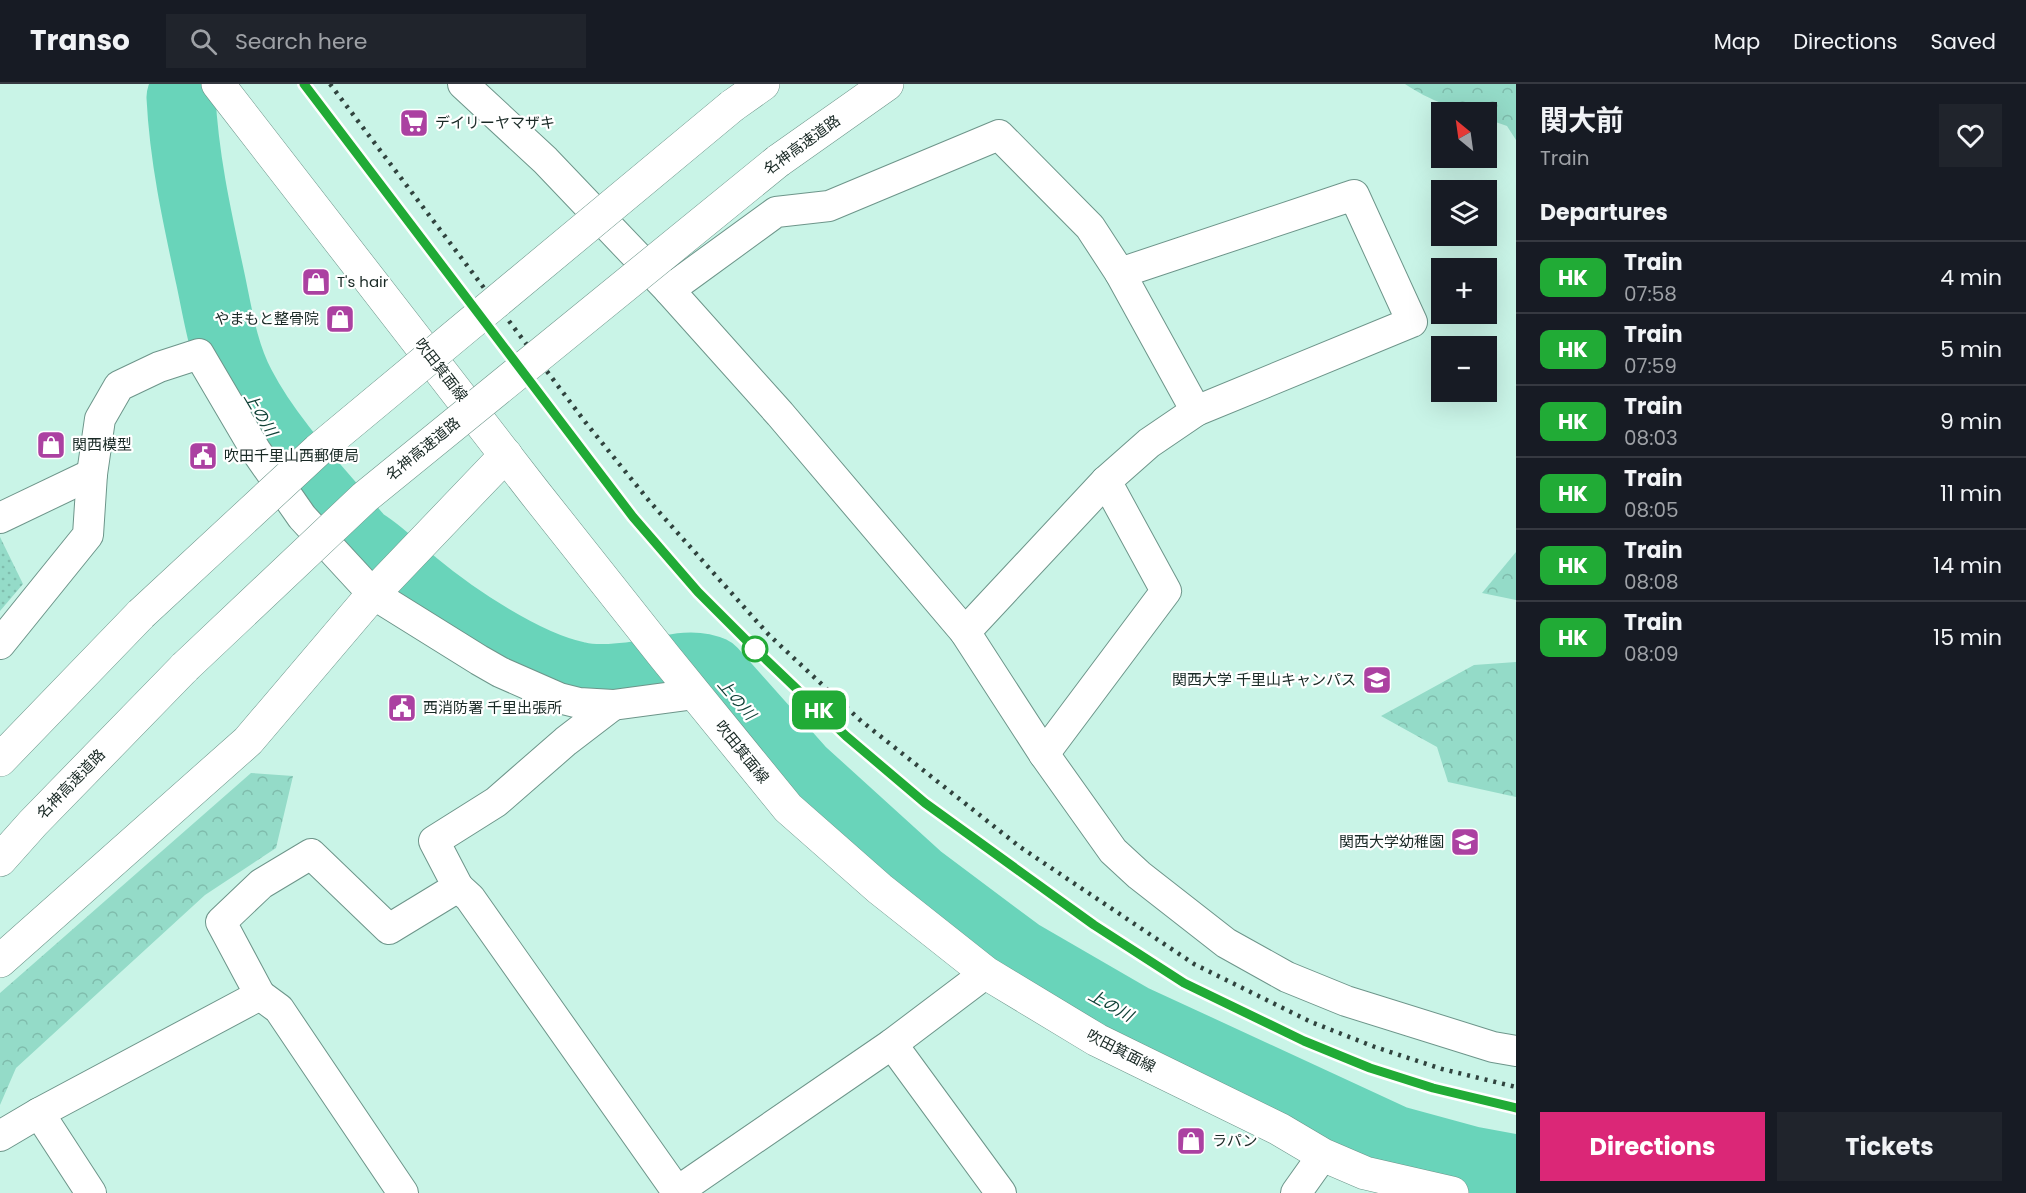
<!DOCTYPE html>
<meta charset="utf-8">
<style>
:root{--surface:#171b24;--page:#20242c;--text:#f1f3f6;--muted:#9ea1a6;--line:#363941;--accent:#db2777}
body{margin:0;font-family:Poppins,"Noto Sans JP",sans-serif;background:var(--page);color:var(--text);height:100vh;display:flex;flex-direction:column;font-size:22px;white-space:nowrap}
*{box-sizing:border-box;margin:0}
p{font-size:20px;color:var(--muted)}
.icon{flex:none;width:33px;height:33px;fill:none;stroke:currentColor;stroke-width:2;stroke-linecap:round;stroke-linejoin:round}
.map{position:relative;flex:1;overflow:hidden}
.side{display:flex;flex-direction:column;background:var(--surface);width:510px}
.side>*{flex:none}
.badge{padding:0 12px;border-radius:9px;font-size:21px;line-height:39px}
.needle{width:39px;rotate:331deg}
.buttons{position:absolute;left:1431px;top:18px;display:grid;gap:12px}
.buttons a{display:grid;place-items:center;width:66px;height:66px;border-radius:0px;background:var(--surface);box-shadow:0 6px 24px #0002;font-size:30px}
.map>.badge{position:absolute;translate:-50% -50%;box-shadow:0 0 0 3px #fff}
h2{padding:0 24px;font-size:22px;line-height:54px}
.round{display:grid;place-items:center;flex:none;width:63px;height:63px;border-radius:0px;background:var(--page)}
.headline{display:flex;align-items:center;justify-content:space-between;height:102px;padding:0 24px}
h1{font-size:28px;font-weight:700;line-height:45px}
.cta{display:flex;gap:12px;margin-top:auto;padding:12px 24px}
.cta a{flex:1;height:69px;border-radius:0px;background:var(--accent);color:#fff;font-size:24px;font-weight:700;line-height:69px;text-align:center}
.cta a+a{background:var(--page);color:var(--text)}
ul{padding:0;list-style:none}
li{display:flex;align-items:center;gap:18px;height:72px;padding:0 24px;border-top:2px solid var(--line)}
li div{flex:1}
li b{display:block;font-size:22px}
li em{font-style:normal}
li .badge{min-width:66px;font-weight:700;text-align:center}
header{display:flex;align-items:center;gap:36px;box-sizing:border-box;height:84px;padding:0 30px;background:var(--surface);border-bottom:2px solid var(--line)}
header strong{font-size:28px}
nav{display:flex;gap:33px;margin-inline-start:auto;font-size:21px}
.search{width:420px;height:54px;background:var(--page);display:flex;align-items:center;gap:15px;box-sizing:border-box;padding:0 21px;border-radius:0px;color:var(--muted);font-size:22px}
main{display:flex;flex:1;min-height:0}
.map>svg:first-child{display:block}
.grass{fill:url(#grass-dots)}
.forest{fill:url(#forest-crowns)}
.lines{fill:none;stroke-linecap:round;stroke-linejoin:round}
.river{stroke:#69d4ba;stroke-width:69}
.minor-casing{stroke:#6d958a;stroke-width:32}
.tertiary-casing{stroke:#6d958a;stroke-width:34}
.secondary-casing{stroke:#6d958a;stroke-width:34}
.motorway-casing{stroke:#6d958a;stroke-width:34}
.minor{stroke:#fff;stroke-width:30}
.tertiary{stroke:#fff;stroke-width:33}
.secondary{stroke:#fff;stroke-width:33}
.motorway{stroke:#fff;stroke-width:33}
.rail{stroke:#30433e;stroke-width:4.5;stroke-dasharray:3 6;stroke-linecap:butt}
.motorway-bridge-casing{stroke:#6d958a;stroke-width:34;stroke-linecap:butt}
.motorway-bridge{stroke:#fff;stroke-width:33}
.line-casing{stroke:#fff;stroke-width:14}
.line{stroke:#21ab36;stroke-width:9}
.stop-dot{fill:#fff;stroke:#21ab36;stroke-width:3}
.labels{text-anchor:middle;stroke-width:4.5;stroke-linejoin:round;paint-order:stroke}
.poi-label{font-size:15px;fill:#192925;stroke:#fff;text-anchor:start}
.street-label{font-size:15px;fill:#192925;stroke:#fff}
.water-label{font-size:16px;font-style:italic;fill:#114238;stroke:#fff}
</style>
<header>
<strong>Transo</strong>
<div class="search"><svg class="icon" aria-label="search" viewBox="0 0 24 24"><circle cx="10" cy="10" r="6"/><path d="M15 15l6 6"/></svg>Search here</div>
<nav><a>Map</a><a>Directions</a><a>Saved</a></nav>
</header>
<main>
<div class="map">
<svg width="1516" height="1109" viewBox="0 0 1516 1109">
<defs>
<pattern id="grass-dots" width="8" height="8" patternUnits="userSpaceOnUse" patternTransform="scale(1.5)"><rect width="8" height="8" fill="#94dbc8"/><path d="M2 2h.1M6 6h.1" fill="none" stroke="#7fbcac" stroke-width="1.8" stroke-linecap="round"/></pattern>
<pattern id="forest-crowns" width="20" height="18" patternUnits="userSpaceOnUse" patternTransform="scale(1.5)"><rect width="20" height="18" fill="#94dbc8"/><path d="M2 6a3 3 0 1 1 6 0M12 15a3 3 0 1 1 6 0" fill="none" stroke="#7fbcac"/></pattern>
</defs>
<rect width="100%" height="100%" fill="#c9f4e7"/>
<path class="grass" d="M0 453 23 500 0 527Z"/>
<g class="forest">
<path d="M1405 0H1516V56L1507 42 1487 35 1486 28C1458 28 1429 16 1405 0Z"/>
<path d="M1516 468V516L1482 509Z"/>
<path d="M1516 578V713L1448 698 1437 663 1381 632 1474 581Z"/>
<path d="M251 689 293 692 276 764 205 811 16 984 0 1021V909Z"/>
</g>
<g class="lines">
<path class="river" d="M181 13C184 74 197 133 210 193 218 230 223 268 241 302 270 358 320 408 361 457 382 469 396 486 414 500 455 534 525 581 577 592 597 597 621 594 641 591 663 588 690 577 712 587L801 687 920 795 1019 869 1133 935 1395 1056 1472 1077 1516 1085"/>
<g class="minor-casing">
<g id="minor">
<path d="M463 0 545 76 669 206 780 330 965 548 1044 670 1113 767 1139 791 1226 859 1287 893 1346 917 1493 963 1516 967"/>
<path d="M1120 189 1196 327"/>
<path d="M669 206 776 128 829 122 999 51 1090 143 1120 189 1354 111 1412 238 1196 327 1149 359 1106 397 1166 507 1044 670"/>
<path d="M0 434 92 390"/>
<path d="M965 548 1106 397"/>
<path d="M0 560 88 451 92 390 100 335 119 302 159 283 199 270 256 367 302 433 373 510 479 576 500 588 559 614 579 619 613 621 695 610"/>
<path d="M458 803 470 814 678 1109"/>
<path d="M260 911 279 925 403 1109"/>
<path d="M892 960 1001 1109"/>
<path d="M39 1029 91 1109"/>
<path d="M0 1052 39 1029 260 911 221 838 261 800 311 770 389 845 458 803 434 757 496 718 566 657 613 621"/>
<path d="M675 1109 892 960 986 889"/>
<path d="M1296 1109 1323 1071"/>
</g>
</g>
<g class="tertiary-casing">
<path id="tertiary" d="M0 877 248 657 373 510 506 371"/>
</g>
<g class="secondary-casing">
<path id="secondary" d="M218 0 535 409 665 573 788 724 880 805 986 889 1097 956 1279 1045 1323 1071 1365 1089 1452 1109"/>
</g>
<g class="motorway-casing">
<g id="motorway">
<path d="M732 22 763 0"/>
<path d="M778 77 887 0"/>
<path d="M0 676 141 530"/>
<path d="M0 776 33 739 185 583"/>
</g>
</g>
<use href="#minor" class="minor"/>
<use href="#tertiary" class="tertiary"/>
<use href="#secondary" class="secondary"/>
<use href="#motorway" class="motorway"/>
<g class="rail">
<path d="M304 0 633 433 698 508 756 566 846 652 925 719 1094 841 1184 899 1304 957 1370 984 1433 1004 1516 1024"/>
<path d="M330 0 586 339 650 418 769 551 860 636 1020 763 1194 880 1311 938 1375 963 1442 985 1516 1003"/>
</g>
<g class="motorway-bridge-casing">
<g id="motorway-bridge">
<path d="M141 530 318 366 732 22"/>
<path d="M185 583 365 413 778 77"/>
</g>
</g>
<use href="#motorway-bridge" class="motorway-bridge"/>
</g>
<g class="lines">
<g class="line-casing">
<path id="line" d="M304 0 633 433 698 508 756 566 846 652 925 719 1094 841 1184 899 1304 957 1370 984 1433 1004 1516 1024"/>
</g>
<use href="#line" class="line"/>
</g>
<defs>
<g id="supermarket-square" transform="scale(1.5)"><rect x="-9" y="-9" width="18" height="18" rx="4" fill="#ab41a1" stroke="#fff"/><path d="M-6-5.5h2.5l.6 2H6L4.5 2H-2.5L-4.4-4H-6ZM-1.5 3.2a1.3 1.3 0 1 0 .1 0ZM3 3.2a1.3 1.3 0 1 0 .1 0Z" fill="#fff"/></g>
<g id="shop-square" transform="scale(1.5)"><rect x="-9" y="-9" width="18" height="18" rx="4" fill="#ab41a1" stroke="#fff"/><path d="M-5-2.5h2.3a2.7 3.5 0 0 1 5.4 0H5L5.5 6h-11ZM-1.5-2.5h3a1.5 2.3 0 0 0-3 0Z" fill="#fff"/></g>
<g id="civic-square" transform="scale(1.5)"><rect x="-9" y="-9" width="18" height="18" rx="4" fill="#ab41a1" stroke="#fff"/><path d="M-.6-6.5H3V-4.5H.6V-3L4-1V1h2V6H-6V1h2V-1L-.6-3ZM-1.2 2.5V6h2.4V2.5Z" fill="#fff"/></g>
<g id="university-square" transform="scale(1.5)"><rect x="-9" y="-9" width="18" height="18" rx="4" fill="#ab41a1" stroke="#fff"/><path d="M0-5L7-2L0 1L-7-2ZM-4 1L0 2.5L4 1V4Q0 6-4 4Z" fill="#fff"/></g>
<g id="school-square" transform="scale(1.5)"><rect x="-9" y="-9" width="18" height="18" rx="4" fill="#ab41a1" stroke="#fff"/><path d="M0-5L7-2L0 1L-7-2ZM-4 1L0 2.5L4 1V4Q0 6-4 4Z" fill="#fff"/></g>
</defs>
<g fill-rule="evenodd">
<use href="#supermarket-square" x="414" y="39"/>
<use href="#shop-square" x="316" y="198"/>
<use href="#shop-square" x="340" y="235"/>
<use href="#shop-square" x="51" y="361"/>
<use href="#civic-square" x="203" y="372"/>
<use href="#university-square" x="1377" y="596"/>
<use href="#civic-square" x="402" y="624"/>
<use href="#school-square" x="1465" y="758"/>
<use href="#shop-square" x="1191" y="1057"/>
</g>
<circle class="stop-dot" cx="755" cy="565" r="12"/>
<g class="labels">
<g class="poi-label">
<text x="435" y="44">デイリーヤマザキ</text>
<text x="337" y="203">T's hair</text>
<text x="319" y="240" text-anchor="end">やまもと整骨院</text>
<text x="72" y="366">関西模型</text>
<text x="224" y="377">吹田千里山西郵便局</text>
<text x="1356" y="601" text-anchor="end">関西大学 千里山キャンパス</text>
<text x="423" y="629">西消防署 千里出張所</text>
<text x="1444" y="763" text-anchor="end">関西大学幼稚園</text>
<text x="1212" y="1062">ラパン</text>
</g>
<g class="street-label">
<text transform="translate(802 61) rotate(-36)" y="5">名神高速道路</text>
<text transform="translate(441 286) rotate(52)" y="5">吹田箕面線</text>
<text transform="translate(423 365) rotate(-39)" y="5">名神高速道路</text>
<text transform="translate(742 668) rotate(51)" y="5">吹田箕面線</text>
<text transform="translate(71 700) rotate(-46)" y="5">名神高速道路</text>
<text transform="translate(1121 967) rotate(27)" y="5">吹田箕面線</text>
</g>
<g class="water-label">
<text transform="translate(261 330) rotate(59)" y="6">上の川</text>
<text transform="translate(737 615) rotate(49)" y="6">上の川</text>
<text transform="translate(1111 921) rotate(29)" y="6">上の川</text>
</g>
</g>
</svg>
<div class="buttons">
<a><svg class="needle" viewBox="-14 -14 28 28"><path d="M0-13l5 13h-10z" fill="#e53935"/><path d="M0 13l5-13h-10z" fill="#9ea1a6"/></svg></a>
<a><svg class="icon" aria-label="layers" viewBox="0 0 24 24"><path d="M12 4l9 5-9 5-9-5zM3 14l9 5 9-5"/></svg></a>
<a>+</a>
<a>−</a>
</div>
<b class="badge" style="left:819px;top:626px;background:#21ab36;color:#fff">HK</b>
</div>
<section class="side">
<div class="headline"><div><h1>関大前</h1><p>Train</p></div><a class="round"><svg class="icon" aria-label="heart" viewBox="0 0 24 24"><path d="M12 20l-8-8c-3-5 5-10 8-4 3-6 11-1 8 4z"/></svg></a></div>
<h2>Departures</h2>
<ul>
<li><span class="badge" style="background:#21ab36;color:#fff">HK</span><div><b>Train</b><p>07:58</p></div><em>4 min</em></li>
<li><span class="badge" style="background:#21ab36;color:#fff">HK</span><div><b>Train</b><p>07:59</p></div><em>5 min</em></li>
<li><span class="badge" style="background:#21ab36;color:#fff">HK</span><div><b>Train</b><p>08:03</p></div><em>9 min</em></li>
<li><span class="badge" style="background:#21ab36;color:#fff">HK</span><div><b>Train</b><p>08:05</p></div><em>11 min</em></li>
<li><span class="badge" style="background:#21ab36;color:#fff">HK</span><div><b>Train</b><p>08:08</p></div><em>14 min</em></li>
<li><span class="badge" style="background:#21ab36;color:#fff">HK</span><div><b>Train</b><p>08:09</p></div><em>15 min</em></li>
</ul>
<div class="cta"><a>Directions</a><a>Tickets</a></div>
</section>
</main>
